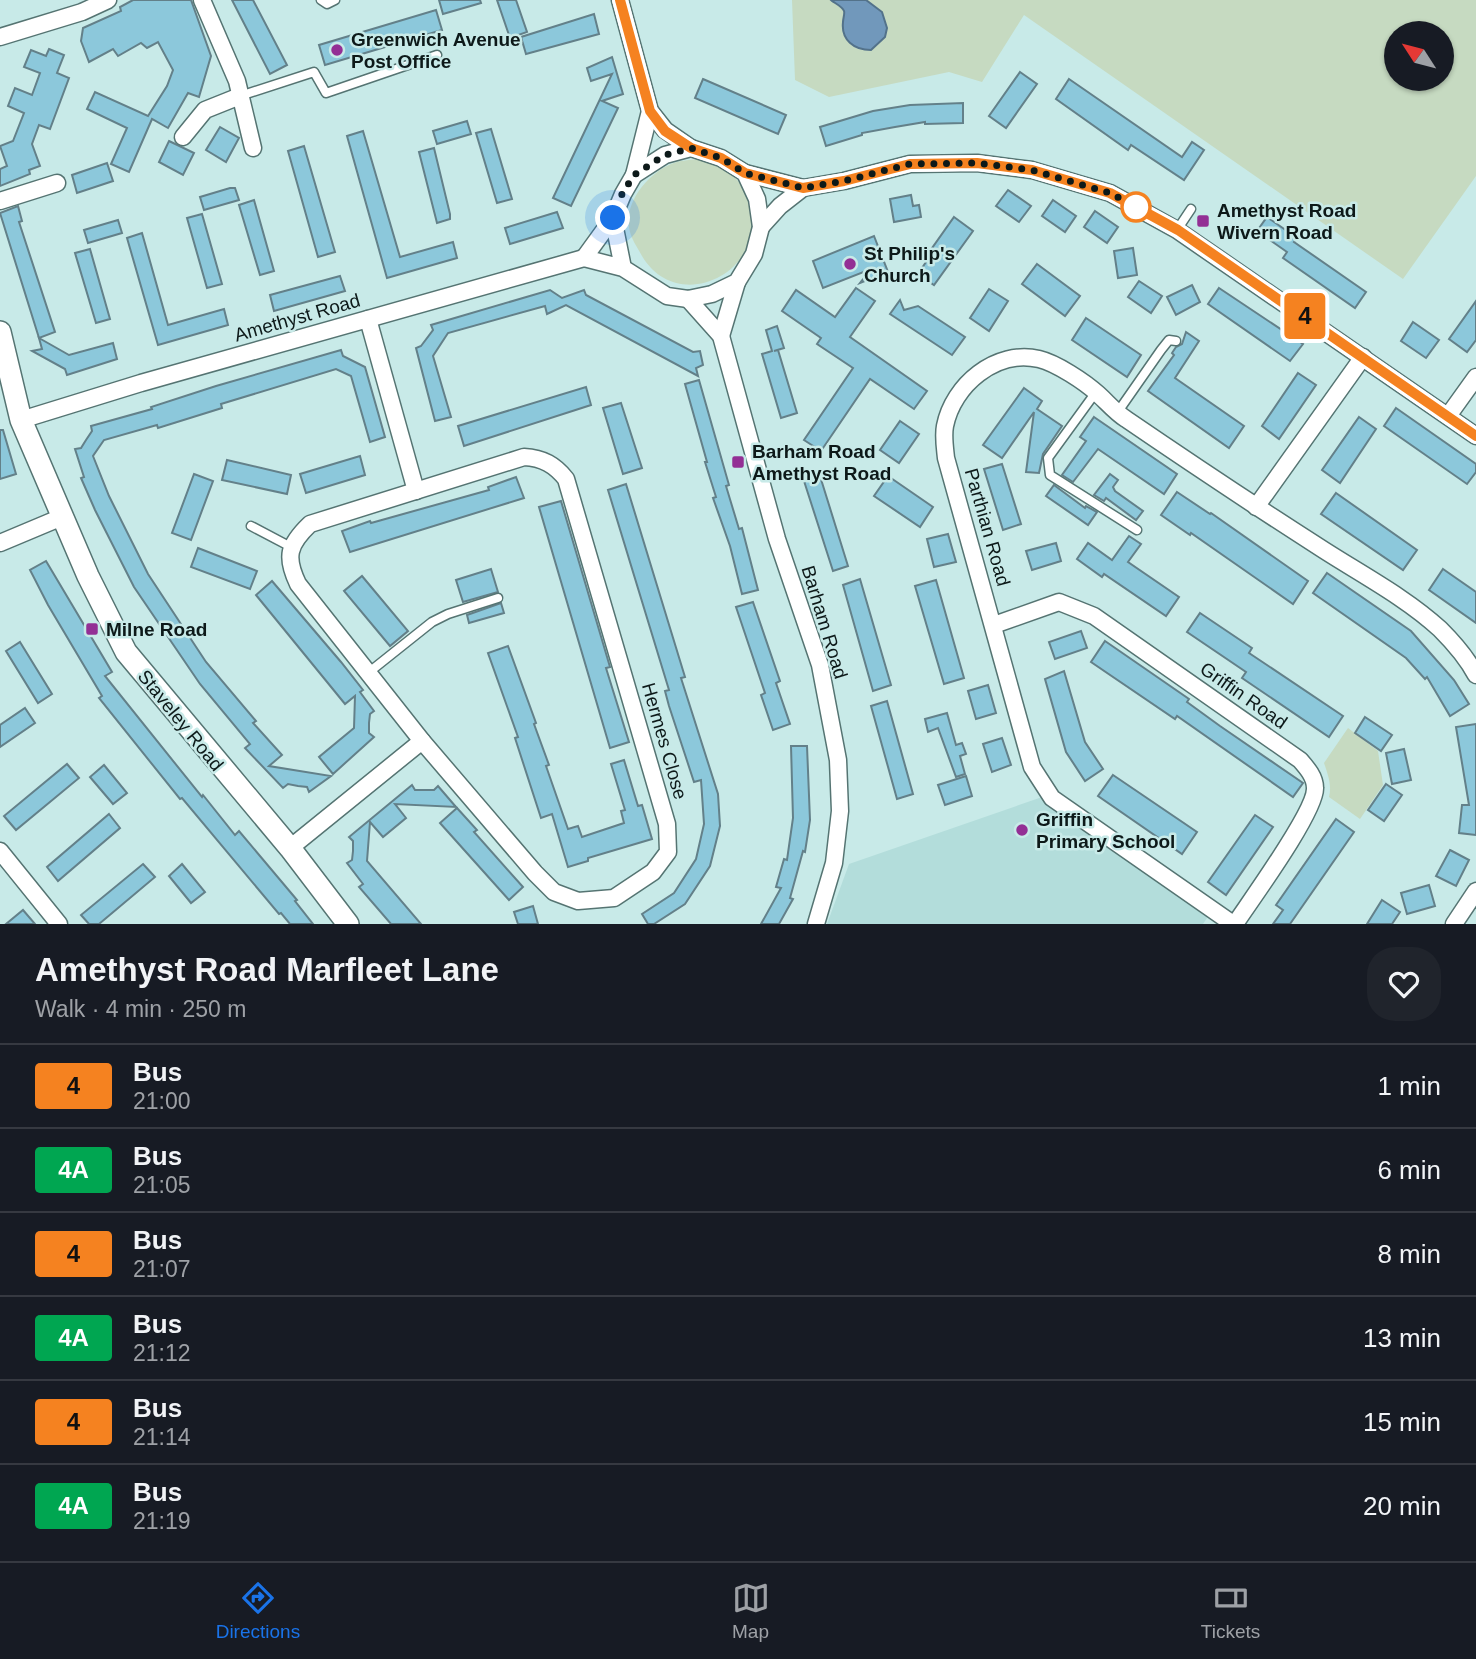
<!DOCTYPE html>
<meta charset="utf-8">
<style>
:root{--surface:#171b24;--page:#20242c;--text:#f1f3f6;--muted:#9ea1a6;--line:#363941;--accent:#1a73e8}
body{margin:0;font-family:Arial,sans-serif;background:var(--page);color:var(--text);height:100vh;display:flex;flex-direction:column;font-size:26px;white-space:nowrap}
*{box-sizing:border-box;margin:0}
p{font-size:23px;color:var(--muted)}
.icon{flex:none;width:38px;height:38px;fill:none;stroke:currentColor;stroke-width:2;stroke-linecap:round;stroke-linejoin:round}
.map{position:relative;height:924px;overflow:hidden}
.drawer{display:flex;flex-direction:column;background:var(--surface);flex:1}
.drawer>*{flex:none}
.badge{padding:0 14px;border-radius:5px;font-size:24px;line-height:46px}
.needle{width:46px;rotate:306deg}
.fabs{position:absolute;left:1384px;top:21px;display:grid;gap:14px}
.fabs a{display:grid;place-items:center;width:70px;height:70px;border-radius:50%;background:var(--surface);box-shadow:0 2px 5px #0004;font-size:35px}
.you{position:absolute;width:35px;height:35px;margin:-18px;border:5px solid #fff;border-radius:50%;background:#1a73e8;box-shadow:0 0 0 10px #1a73e833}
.map>.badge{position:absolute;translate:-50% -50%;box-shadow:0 0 0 4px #fff}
.round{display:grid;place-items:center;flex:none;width:74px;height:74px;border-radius:28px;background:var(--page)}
.head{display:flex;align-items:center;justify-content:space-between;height:119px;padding:0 35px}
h1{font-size:33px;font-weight:800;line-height:52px}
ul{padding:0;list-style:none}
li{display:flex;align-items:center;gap:21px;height:84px;padding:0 35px;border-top:2px solid var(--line)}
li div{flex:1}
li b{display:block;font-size:26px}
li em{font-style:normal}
li .badge{min-width:77px;font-weight:700;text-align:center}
.tabs{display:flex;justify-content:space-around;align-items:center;height:98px;border-top:2px solid var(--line);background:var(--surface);font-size:19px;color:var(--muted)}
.tabs a{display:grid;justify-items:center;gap:4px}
.tabs .on{color:var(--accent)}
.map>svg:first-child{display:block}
.built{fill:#b3dddb}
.green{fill:#c6dac1;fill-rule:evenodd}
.water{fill:#7198bb;stroke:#53728a;stroke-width:2}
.building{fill:#8cc8db;stroke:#638089;stroke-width:2}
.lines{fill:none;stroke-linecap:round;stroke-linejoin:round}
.lane-casing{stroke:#557472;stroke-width:11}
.street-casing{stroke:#557472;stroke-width:19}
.secondary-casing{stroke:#557472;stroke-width:24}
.lane{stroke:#fff;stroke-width:8}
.street{stroke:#fff;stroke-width:16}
.secondary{stroke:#fff;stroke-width:21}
.line-casing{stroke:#fff;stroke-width:16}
.line{stroke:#f58220;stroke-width:10}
.walk{stroke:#0d1919;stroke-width:7;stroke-dasharray:0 12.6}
.poi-dot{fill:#932f95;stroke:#c8eae8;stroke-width:2.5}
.stop-dot{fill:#fff;stroke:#f58220;stroke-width:3.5}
.labels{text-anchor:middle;stroke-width:5;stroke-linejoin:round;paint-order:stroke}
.poi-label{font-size:19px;font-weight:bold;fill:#0d1919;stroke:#c8eae8;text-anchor:start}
.street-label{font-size:19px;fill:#0d1919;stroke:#c8eae8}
</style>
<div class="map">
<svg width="1476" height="924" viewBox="0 0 1476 924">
<rect width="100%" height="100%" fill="#c8eae8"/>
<path class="built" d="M1048 795 1209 915 1203 924H827L849 864Z"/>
<g class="green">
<path d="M792 0H1476V176L1403 279 1024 15 982 82 949 72 829 97 795 80ZM1396 33H1442V79H1396Z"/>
<path d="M697 159C717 161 733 170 743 189 784 263 681 322 642 256 637 247 630 237 629 227 625 201 648 174 671 164 678 161 688 160 697 159Z"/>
<path d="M1348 728 1378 751 1383 785 1360 819 1329 797C1332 785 1328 775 1324 763Z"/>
</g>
<path class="water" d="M831 0H866L882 12 887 28 885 37 871 50C854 50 841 40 843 22 843 19 845 13 844 11 842 6 834 3 831 0Z"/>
<g class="building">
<path d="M133 0H191L211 56 199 97 188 93 168 128 152 119 129 172 111 164 127 128 87 109 95 92 148 116 167 86 173 70 158 42 147 48 141 43 118 56 113 49 89 62 81 41 83 28 121 11 120 7Z"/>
<path d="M232 0H253L287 65 270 74Z"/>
<path d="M439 0H480L481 3 443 14Z"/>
<path d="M497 0H516L527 32 510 38Z"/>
<path d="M436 10 442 30 325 65 319 45Z"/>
<path d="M594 14 599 34 526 54 521 37Z"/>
<path d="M49 49 64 55 57 73 69 78 50 129 39 125 32 144 40 166 29 170 30 174 0 186V169L7 166 0 146 13 141 24 113 8 106 15 88 32 95 40 73 24 67 31 50 46 56Z"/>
<path d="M612 57 623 94 602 101 618 108 571 206 553 198 612 74 591 81 587 68Z"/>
<path d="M1020 72 1037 84 1006 128 989 116Z"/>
<path d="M703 79 786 115 778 134 695 98Z"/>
<path d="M1069 79 1182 157 1192 142 1204 150 1184 180 1131 145 1128 150 1056 99Z"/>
<path d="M963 103V123L925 124V122L895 127 862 133V135L826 146 820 127 873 111 910 105Z"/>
<path d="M467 121 471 134 437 144 433 131Z"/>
<path d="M220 127 239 138 226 162 206 150Z"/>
<path d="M491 129 512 199 497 203 476 133Z"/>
<path d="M363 131 400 257 453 242 457 258 387 278 347 136Z"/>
<path d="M169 141 194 153 183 175 159 162Z"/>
<path d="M304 146 335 252 318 257 288 151Z"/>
<path d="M434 148 450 214V219L437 223 419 152Z"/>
<path d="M107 163 113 181 77 193 72 175Z"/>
<path d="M230 188H235L239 200 204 210 200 197Z"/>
<path d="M1008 190 1031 206 1019 222 996 206Z"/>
<path d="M911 195 913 206 919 205 921 217 894 222 890 199Z"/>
<path d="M254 200 274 271 260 275 239 205Z"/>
<path d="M1053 200 1076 216 1065 232 1042 216Z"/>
<path d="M18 206 22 221 19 222 55 332 39 338 0 213Z"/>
<path d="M1095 211 1118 227 1107 243 1084 227Z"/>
<path d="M557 212 563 228 510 244 505 228Z"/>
<path d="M202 214 222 284 207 288 187 218Z"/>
<path d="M954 217 973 231 934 285 918 274 930 256 925 258Z"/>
<path d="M1267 217 1297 238 1294 242 1366 292 1355 308 1283 258 1287 252 1257 231Z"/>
<path d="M118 220 122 233 88 243 84 230Z"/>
<path d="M142 233 168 325 224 309 228 325 158 345 127 238Z"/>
<path d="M874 236 888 272 860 283 871 269 823 288 813 261Z"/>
<path d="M1133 248 1137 275 1118 278 1114 251Z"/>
<path d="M90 249 110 319 96 323 75 253Z"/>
<path d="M1037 264 1080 296 1065 316 1022 284Z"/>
<path d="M340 276 345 291 274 311 270 295Z"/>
<path d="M1139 281 1162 296 1151 313 1128 297Z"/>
<path d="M1192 285 1200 302 1176 315 1167 297Z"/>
<path d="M856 288 875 301 850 337 927 391 914 409 870 379 821 451 804 440 853 368 817 344 821 338 782 311 796 290 835 317Z"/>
<path d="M1219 288 1303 344 1290 361 1208 304Z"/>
<path d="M989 289 1008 301 989 331 970 318Z"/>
<path d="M550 290 562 298 584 290 586 295 693 352 700 351 703 365 696 368 698 376 566 305 547 314 545 306 448 333 433 356 451 417 435 421 416 348 421 346 433 330 431 325Z"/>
<path d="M900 300 904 310 918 306 965 337 952 355 890 314Z"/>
<path d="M1476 301V340L1467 352 1449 339Z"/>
<path d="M1086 318 1141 355 1127 377 1072 340Z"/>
<path d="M1413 322 1439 340 1426 358 1401 341Z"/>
<path d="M777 326 784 348 774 351 778 350 797 413 781 418 762 354 772 351 766 330Z"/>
<path d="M1186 332 1199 341 1175 378 1244 426 1229 448 1148 391 1174 355 1172 353 1176 347 1182 344Z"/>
<path d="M39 338 69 355 113 343 117 359 67 375 65 369 32 351 42 349Z"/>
<path d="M341 350 343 356 365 367 385 437 370 442 351 376 336 369 221 404 222 408 158 428 157 425 104 440 93 456 109 496 148 574 206 662 256 721 253 723 282 755 269 766 331 776 309 792 307 787 298 786 288 784 283 788 245 748 250 744 200 684 134 587 95 510 81 478 84 477 75 449 81 448 86 440 92 431 91 426 152 409 151 407 216 386Z"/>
<path d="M1298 373 1316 385 1279 439 1262 426Z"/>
<path d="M699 380 729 485 726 486 739 529 742 528 758 590 742 594 730 546 713 498 716 497 705 462H707L685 384Z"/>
<path d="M586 387 591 405 464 446 458 426Z"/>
<path d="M1024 388 1042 401 1037 409 1062 426 1043 454 1039 473 1026 472 1034 412 1002 458 983 445Z"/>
<path d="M621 403 642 468 623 474 603 408Z"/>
<path d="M1396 408 1476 464V472L1467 484 1384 426Z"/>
<path d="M1094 417 1177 474 1164 494 1098 449 1073 482 1062 475 1086 441 1080 437Z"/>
<path d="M1359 417 1376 429 1340 483 1322 470Z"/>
<path d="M900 421 919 434 899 463 880 450Z"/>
<path d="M0 430H3L16 474 0 479Z"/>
<path d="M360 456 365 475 306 493 300 474Z"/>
<path d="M227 460 291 475 287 494 222 480Z"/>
<path d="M1002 464 1021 524 1003 530 984 469Z"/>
<path d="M194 474 213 481 191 540 172 533Z"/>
<path d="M1110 474 1118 480 1113 487 1115 491 1143 511 1136 520 1106 498 1104 501 1094 495Z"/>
<path d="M820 476 848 566 833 571 804 481Z"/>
<path d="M888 476 933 507 920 527 874 496Z"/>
<path d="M516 477 524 498 350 552 342 531 370 521 371 523 489 490 488 487Z"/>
<path d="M626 484 685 677 681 678 718 794 720 826 710 866 685 904 654 924H648L642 914 674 893 696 859 704 824 701 780 694 782 669 706 665 691 669 690 608 490Z"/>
<path d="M1054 485 1085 508 1086 506 1097 512 1088 525 1046 496Z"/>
<path d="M1177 492 1210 514 1211 513 1308 581 1293 604 1191 533 1190 535 1161 515Z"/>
<path d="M1336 493 1417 550 1403 570 1321 514Z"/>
<path d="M561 501 610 667 606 668 629 742 610 748 539 507Z"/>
<path d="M948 534 956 562 934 567 927 539Z"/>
<path d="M1129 536 1141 544 1128 562 1179 597 1166 616 1104 574 1102 577 1077 559 1088 543 1112 560Z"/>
<path d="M1056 543 1061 561 1032 570 1026 551Z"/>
<path d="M198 548 257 571 250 589 191 567Z"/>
<path d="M46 561 112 672 105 676 202 797 203 795 235 835 239 831 297 900 295 901 313 924H290L281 913 279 914 182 798 180 799 99 698 102 696 48 605 30 570Z"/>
<path d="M491 569 498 592 463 602 456 580Z"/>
<path d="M1443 569 1476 592V623L1429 590Z"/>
<path d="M1327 573 1411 631 1454 680 1469 704 1450 716 1427 677 1425 679 1406 658 1313 593Z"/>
<path d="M362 576 408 631 390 646 344 591Z"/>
<path d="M860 579 891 685 873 691 843 585Z"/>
<path d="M936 580 964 678 944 684 915 586Z"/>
<path d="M272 581 341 662 363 690 360 692 374 711 370 714 369 723V733L374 737 333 774 319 757 354 728 355 696 345 704 256 595Z"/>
<path d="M753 602 780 681 776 683 790 724 773 730 761 695 765 693 736 607Z"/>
<path d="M501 603 504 613 469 623 467 615Z"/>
<path d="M1200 613 1252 648 1249 653 1343 716 1329 737 1242 678 1246 672 1187 632Z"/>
<path d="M1081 631 1087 648 1055 659 1049 642Z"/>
<path d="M1105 641 1189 699 1187 702 1220 726 1303 783 1293 797 1177 716 1175 719 1091 662Z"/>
<path d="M20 642 52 694 38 703 6 651Z"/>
<path d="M508 646 536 723 534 724 549 765 546 766 568 829 578 826 582 837 624 823 621 811 625 810 611 764 624 760 638 806 642 805 652 839 588 858V861L568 867 552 814 541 818 515 738 518 737 488 653Z"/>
<path d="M1064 671 1085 742 1103 769 1085 781 1066 752 1045 679Z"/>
<path d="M988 685 996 713 976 719 968 691Z"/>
<path d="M887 701 913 794 897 799 871 706Z"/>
<path d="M25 708 35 723 0 747V725Z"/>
<path d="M947 713 956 745 962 743 966 754 960 756 965 774 956 777 938 728 928 732 925 719Z"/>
<path d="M1365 717 1392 735 1381 751 1355 733Z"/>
<path d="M1476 724V835L1459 833 1462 805H1469L1456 727Z"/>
<path d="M1002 738 1011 765 992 772 983 744Z"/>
<path d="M791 746H807L810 820 805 852 803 851 790 898 793 899 779 924H761L781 888 776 887 784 859 787 860 793 818Z"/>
<path d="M1404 749 1411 780 1392 784 1386 753Z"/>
<path d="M67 764 79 778 16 830 4 816Z"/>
<path d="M104 765 127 793 113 804 90 777Z"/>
<path d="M1113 775 1197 832 1182 854 1098 796Z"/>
<path d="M966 776 972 796 945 805 938 785Z"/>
<path d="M1386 784 1402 795 1384 821 1368 810Z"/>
<path d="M412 785 415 790H434L438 786 456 807 395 804 406 818 383 837 370 822 367 861 421 924H391L359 887 363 884 347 863 352 860 353 851V841L349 837Z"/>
<path d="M457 808 477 830 474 832 523 887 509 900 440 823Z"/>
<path d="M109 814 120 828 58 881 47 867Z"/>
<path d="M1255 815 1273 827 1226 895 1208 882Z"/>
<path d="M1336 819 1354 832 1290 924H1273L1283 910 1276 905Z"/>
<path d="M1450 850 1469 860 1456 886 1436 876Z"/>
<path d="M143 864 155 877 99 924H89L81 915Z"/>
<path d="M182 864 205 892 191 903 169 876Z"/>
<path d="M1429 885 1435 906 1407 914 1401 893Z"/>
<path d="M1382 900 1400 912 1392 924H1367Z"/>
<path d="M533 906 538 924H518L514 912Z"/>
<path d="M23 910 35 924H6Z"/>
</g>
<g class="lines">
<g class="lane-casing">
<g id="lane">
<path d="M321 0 327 4 335 0"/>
<path d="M240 96 314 72 326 93 437 55"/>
<path d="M1177 230 1191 209"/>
<path d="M1096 392 1048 458 1050 475 1137 530"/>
<path d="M1117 413 1161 350 1169 340 1176 341"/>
<path d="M251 526 291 547"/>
<path d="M368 673 432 622 448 614 498 598"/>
</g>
</g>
<g class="street-casing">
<g id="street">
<path d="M202 0 237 81 253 148"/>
<path d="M620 0 650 111 665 130 691 148"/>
<path d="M0 37 82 12 108 0"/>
<path d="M183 137 205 110 240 96"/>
<path d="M745 173 803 188 844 181 910 164 977 163 1032 170 1110 193 1177 230 1476 436"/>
<path d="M634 175 650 111"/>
<path d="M0 201 57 183"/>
<path d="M761 227 780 206 803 188"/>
<path d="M584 258 613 218"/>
<path d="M688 299 721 336 777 539 820 665 838 760 840 811 834 863 816 924"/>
<path d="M368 319 416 491"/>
<path d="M721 336 737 282"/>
<path d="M1448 416 1476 377"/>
<path d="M21 420 141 383 584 258 623 268 667 296 688 299 712 294 737 282 754 254 761 227 757 199 745 173 721 158 691 148 665 155 634 175 623 194 613 218 623 268"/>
<path d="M524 457C543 458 555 465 566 479L667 824 668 852 653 872 614 898 578 901 554 892 535 873 422 741 298 584C285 557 288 545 310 524Z"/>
<path d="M1256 507 1363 357"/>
<path d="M0 543 62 517"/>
<path d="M994 625 1059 602 1094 616 1300 760C1307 768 1315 777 1315 788 1316 811 1251 900 1235 924"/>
<path d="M290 848 422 741"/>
<path d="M0 851 59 924"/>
<path d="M1233 924 1052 798 1032 767 946 458C945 448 943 436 945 426 953 385 996 349 1039 359 1056 363 1085 382 1098 394 1108 403 1115 412 1126 419 1189 462 1252 504 1316 545 1357 572 1404 596 1440 629 1453 642 1467 658 1476 675"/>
<path d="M1454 924 1476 891"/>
</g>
</g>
<g class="secondary-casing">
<path id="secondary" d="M0 332 21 420 88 576 126 652 290 848 348 924"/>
</g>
<use href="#lane" class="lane"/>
<use href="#street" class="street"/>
<use href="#secondary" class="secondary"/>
</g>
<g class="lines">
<g class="line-casing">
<path id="line" d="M620 0 650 111 665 131 691 148 721 158 745 173 803 188 844 181 910 164 977 163 1032 170 1110 193 1178 230 1476 436"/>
</g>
<use href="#line" class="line"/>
<path class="walk" d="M613 218 622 194 634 175 665 155 691 148 721 158 745 173 803 188 844 181 910 164 977 163 1032 170 1110 193 1136 207"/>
</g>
<g class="poi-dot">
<circle cx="337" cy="50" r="7"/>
<rect x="1196" y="214" width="14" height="14" rx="3.5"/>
<circle cx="850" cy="264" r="7"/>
<rect x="731" y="455" width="14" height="14" rx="3.5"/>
<rect x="85" y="622" width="14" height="14" rx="3.5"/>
<circle cx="1022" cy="830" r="7"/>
</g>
<circle class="stop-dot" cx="1136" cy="207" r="14"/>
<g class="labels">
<g class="poi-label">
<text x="351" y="46">Greenwich Avenue<tspan x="351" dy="22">Post Office</tspan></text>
<text x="1217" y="217">Amethyst Road<tspan x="1217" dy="22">Wivern Road</tspan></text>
<text x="864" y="260">St Philip's<tspan x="864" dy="22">Church</tspan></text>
<text x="752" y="458">Barham Road<tspan x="752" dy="22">Amethyst Road</tspan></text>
<text x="106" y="636">Milne Road</text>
<text x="1036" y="826">Griffin<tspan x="1036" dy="22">Primary School</tspan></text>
</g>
<g class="street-label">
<text transform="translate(297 317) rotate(-16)" y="7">Amethyst Road</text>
<text transform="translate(988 527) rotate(74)" y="7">Parthian Road</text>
<text transform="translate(825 622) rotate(73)" y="7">Barham Road</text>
<text transform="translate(1244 695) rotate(35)" y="7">Griffin Road</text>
<text transform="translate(181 720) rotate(51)" y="7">Staveley Road</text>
<text transform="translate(665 741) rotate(74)" y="7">Hermes Close</text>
</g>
</g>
</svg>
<div class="fabs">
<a><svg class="needle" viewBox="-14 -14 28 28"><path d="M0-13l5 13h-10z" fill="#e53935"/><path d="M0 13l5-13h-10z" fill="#9ea1a6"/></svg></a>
</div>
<div class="you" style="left:613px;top:218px"></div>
<b class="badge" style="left:1305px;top:316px;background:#f58220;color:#111">4</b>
</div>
<section class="drawer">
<div class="head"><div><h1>Amethyst Road Marfleet Lane</h1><p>Walk · 4 min · 250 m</p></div><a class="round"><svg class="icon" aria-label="heart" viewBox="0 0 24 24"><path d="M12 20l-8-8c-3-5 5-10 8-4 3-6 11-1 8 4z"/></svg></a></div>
<ul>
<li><span class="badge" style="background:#f58220;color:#111">4</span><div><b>Bus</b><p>21:00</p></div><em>1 min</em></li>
<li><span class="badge" style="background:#00a651;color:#fff">4A</span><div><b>Bus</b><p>21:05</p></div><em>6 min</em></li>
<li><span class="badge" style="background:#f58220;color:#111">4</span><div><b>Bus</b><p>21:07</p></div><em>8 min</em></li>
<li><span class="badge" style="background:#00a651;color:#fff">4A</span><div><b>Bus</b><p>21:12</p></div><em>13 min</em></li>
<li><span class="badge" style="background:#f58220;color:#111">4</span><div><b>Bus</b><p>21:14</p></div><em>15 min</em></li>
<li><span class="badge" style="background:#00a651;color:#fff">4A</span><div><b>Bus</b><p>21:19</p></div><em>20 min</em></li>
</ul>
</section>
<nav class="tabs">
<a class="on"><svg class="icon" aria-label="directions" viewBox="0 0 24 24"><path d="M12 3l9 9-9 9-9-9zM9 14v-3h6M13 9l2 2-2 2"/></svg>Directions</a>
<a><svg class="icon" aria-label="map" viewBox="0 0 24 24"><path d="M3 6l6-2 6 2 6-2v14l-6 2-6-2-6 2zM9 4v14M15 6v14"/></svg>Map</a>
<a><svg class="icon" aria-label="tickets" viewBox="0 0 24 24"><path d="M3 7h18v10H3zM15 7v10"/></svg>Tickets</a>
</nav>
